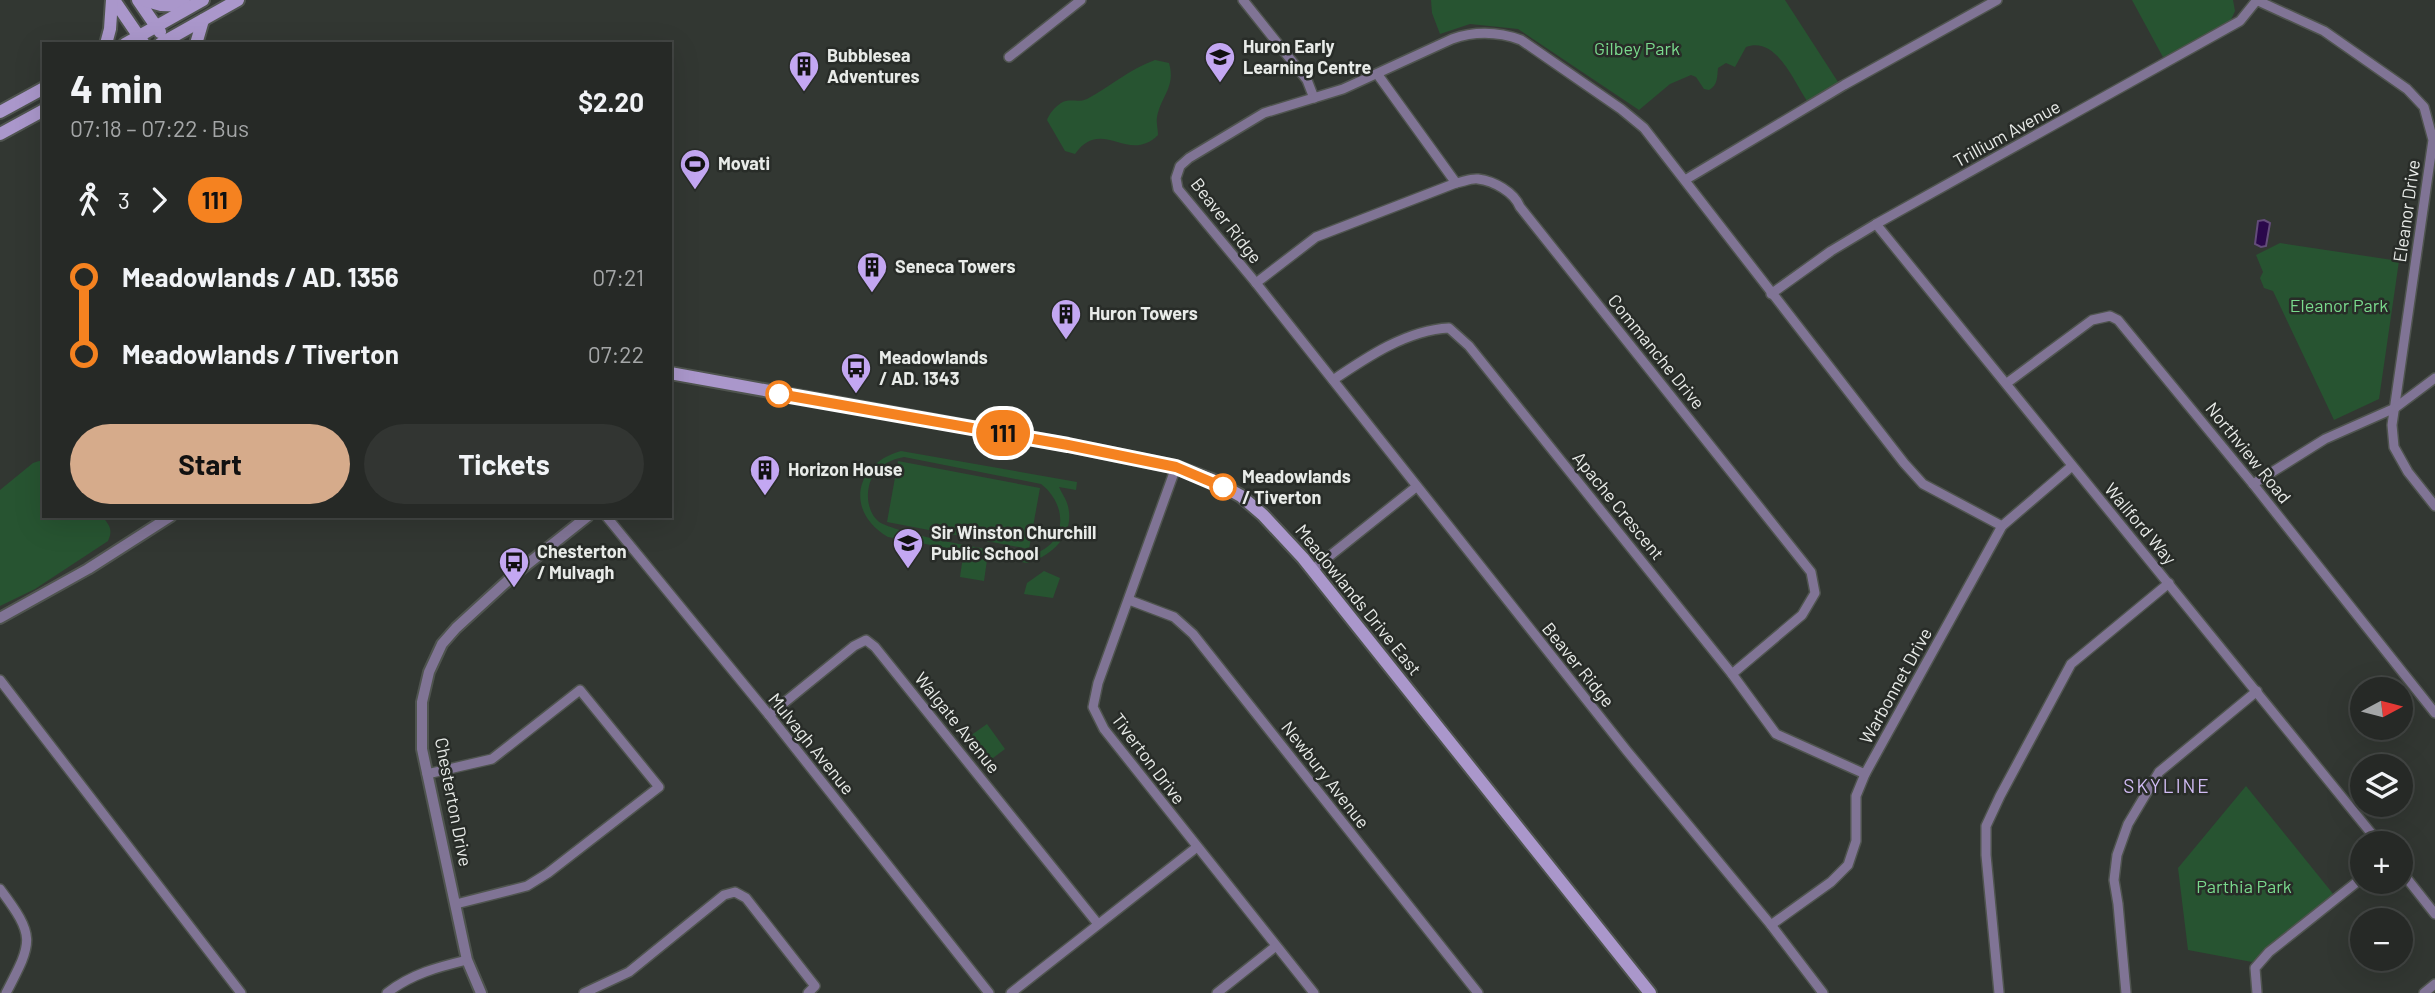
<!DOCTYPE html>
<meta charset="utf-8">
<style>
:root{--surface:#262926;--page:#323532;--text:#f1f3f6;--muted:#a4a6a7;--line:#424543;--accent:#d6ab8b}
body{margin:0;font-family:Barlow,sans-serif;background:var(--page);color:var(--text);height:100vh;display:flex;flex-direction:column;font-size:26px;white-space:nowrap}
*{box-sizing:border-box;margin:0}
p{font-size:23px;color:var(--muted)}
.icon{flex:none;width:38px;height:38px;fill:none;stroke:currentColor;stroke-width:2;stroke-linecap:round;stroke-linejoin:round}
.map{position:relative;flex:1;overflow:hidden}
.sheet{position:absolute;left:42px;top:42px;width:630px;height:476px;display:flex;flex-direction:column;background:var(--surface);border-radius:0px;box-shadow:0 7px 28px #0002,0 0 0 2px var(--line)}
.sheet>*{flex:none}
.badge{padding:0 14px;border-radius:23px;font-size:24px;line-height:46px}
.needle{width:46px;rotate:83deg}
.controls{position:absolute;left:2350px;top:677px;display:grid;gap:14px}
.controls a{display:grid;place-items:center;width:63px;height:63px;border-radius:50%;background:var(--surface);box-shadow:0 7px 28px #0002,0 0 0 2px var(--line);font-size:35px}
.map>.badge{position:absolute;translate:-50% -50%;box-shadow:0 0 0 4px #fff}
.legs{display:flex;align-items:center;gap:10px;height:77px;padding:0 28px;font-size:23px}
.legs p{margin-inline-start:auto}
.overview{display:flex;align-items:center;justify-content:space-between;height:119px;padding:0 28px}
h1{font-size:38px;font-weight:700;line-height:52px}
.button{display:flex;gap:14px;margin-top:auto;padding:14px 28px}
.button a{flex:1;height:80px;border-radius:42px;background:var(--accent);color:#111;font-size:28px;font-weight:700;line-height:80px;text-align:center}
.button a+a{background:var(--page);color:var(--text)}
ul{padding:0 28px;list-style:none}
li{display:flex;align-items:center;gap:24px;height:77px;font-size:26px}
li i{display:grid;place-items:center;width:10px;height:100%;margin:0 9px;background:currentColor}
li i::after{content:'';width:18px;height:18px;margin:-9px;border:5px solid;border-radius:50%;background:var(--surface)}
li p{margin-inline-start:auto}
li:first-child i{background:linear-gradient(#0000 50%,currentColor 0)}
li:last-child i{background:linear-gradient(currentColor 50%,#0000 0)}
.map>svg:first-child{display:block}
.green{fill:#275431;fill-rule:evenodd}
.water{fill:#2a084b;stroke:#634c7a;stroke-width:2}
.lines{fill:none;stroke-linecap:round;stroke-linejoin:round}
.minor-casing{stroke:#4f544f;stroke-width:12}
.tertiary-casing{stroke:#4f544f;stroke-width:14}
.secondary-casing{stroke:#4f544f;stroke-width:16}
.minor{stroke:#807495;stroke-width:9}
.tertiary{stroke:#807495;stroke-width:10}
.secondary{stroke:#aa97cb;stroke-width:12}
.line-1-casing{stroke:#fff;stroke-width:16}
.line-1{stroke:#f58220;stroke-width:10}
.stop-1-dot{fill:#fff;stroke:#f58220;stroke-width:3.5}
.labels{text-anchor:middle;stroke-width:5;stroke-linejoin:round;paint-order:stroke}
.poi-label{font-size:18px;font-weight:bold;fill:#e8ebe8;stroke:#282c28;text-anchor:start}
.park-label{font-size:18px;fill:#7ada8d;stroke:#282c28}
.street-label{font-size:18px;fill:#e8ebe8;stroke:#282c28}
.stop-label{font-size:18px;font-weight:bold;fill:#e8ebe8;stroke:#282c28;text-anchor:start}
.neighbourhood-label{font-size:19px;letter-spacing:2px;fill:#d1bcf4;stroke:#282c28}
</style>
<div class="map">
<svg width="2435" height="993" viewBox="0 0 2435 993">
<rect width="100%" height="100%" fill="#323732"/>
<g class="green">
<path d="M1431 0H1785L1838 82 1807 101C1793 80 1776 36 1746 47L1735 67 1726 63 1718 68C1717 77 1718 85 1709 90L1704 89 1696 77 1691 75 1670 84 1639 110 1518 29 1470 24 1440 34 1432 13Z"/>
<path d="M2132 0H2233L2235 11 2230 22 2164 59Z"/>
<path d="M1155 60 1169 63C1176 87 1161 96 1157 117 1156 122 1158 129 1158 135 1128 165 1102 116 1075 154L1065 151 1047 120C1049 114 1055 107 1061 103 1068 98 1079 103 1087 99 1111 86 1130 69 1155 60Z"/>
<path d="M2280 243 2399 261 2379 399 2334 420 2273 291 2264 288 2260 278 2263 272 2256 255Z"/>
<path d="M901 451 1077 482 1076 490 1059 487C1061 492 1065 497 1067 503 1077 532 1053 556 1027 563L888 537C845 512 854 464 901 451ZM904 457 1041 484C1066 503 1069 541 1036 553 1020 558 891 533 878 521 869 513 866 498 869 486 873 469 887 460 904 457Z"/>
<path d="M39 461 44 462V516H102C110 526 113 530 108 541L35 589 0 606V490L33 463Z"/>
<path d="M898 461 1040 488 1029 549 887 522Z"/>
<path d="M963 556 987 560 984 581 960 577Z"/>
<path d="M1044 571 1060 578 1053 598 1024 594 1027 583Z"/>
<path d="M987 724 1005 749 989 761 970 736Z"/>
<path d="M2246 786 2334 895 2252 962 2188 950 2178 868Z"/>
</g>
<path class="water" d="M2264 220 2270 223 2266 246 2261 247 2255 244 2258 221Z"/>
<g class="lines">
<g class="minor-casing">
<g id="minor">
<path d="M1243 0 1307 80 1314 98"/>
<path d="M2256 0 2324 31 2407 89 2424 107 2433 140 2392 425 2394 447 2408 472 2435 506"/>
<path d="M1009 57 1081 0"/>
<path d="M1378 75 1456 183"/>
<path d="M1685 180 1844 85 1997 0"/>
<path d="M1876 224 2380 844"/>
<path d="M1256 283 1316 237 1456 183C1463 182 1471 178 1478 179 1494 181 1514 192 1520 207L1811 572 1815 593 1802 615 1732 674"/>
<path d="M1771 294 1831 251 1876 224 2240 21 2257 0"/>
<path d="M1333 380C1367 357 1407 330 1449 328L1469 346 1732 674 1776 734 1865 774"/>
<path d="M2007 383 2092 320 2110 316 2118 320 2253 484 2435 713"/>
<path d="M1176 467 1098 683 1093 707 1104 729 1314 993"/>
<path d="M2253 484 2325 439 2395 408 2435 378"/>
<path d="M606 516 769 715 989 993"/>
<path d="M1312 570 1416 487"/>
<path d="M1129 600 1174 617 1193 634 1478 993"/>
<path d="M0 680 241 993"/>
<path d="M769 715 854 646 866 640 875 647 1098 924"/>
<path d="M427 774 492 759 580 690 659 787 548 873 527 886 456 904"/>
<path d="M2401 871 2435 914"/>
<path d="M0 889C36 937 33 941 6 993"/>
<path d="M1771 925 1831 882 1848 865 1856 841V796L1865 774 2002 526 2072 466"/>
<path d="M387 993C411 974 438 967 467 960"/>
<path d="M584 993 629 972 724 895 735 892 746 898 815 986 808 993"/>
<path d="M1011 993 1197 847"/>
<path d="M1217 993 1276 946"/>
<path d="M1823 993 1771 925 1627 751 1256 283 1178 189 1176 178 1180 166 1189 158 1264 113 1343 89 1452 39C1475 31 1499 32 1521 40L1621 109 1644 128 1904 463 1923 484 2002 526"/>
<path d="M1999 993 1986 855V826L2000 796 2071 664 2169 583"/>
<path d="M2126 993 2118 904 2114 880 2117 855 2128 824 2159 772 2257 691"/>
<path d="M2257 993 2255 968 2269 952 2362 878"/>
<path d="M2424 993 2435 984"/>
</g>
</g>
<g class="tertiary-casing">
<g id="tertiary">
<path d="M0 618 88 569 171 516"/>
<path d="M481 993 467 960 422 749V702L429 672 442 644 456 628 515 574 588 516"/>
</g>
</g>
<g class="secondary-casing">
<g id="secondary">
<path d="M114 0 144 44"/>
<path d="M138 0 160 32"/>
<path d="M143 0 161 5 189 6"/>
<path d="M106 44 110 29 112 0"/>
<path d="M125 44 203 0"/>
<path d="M160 44 238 0"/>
<path d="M196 44 203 20"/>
<path d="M0 112 44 88"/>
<path d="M0 134 44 110"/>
<path d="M670 373 1068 445 1176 467 1212 480 1241 496 1263 515 1303 558 1650 993"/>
</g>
</g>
<use href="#minor" class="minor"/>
<use href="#tertiary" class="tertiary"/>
<use href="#secondary" class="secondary"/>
</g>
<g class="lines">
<g class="line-1-casing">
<path id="line-1" d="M779 394 1068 445 1176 467 1223 487"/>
</g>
<use href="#line-1" class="line-1"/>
</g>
<defs>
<g id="school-pin" transform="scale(1.575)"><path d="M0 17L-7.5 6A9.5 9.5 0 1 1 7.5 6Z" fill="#c3a7f2" stroke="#282c28"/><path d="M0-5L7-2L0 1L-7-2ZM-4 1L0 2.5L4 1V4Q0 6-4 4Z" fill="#111"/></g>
<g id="building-pin" transform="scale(1.575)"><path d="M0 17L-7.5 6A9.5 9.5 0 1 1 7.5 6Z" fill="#c3a7f2" stroke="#282c28"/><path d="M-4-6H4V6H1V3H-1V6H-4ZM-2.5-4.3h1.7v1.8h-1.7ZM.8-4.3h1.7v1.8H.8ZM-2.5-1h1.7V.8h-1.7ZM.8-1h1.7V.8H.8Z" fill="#111"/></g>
<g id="stadium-pin" transform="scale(1.575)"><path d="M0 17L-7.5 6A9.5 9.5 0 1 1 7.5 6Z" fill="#c3a7f2" stroke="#282c28"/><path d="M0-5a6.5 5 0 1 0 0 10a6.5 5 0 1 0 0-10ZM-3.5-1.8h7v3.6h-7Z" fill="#111"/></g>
<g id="bus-pin" transform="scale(1.575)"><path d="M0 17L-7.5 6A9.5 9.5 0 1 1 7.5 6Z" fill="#c3a7f2" stroke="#282c28"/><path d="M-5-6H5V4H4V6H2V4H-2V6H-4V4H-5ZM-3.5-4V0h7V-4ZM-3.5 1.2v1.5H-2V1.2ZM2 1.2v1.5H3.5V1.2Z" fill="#111"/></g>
</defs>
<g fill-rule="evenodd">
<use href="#school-pin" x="1220" y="57"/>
<use href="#building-pin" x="804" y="66"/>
<use href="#stadium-pin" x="695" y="164"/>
<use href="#building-pin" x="872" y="267"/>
<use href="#building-pin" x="1066" y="314"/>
<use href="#bus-pin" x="856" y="368"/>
<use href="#building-pin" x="765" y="470"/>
<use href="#school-pin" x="908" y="543"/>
<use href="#bus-pin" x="514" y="562"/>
</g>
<g class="stop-1-dot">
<circle cx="779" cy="394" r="12"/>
<circle cx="1223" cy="487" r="12"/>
</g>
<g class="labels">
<g class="poi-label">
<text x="1243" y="53">Huron Early<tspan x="1243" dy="21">Learning Centre</tspan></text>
<text x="827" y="62">Bubblesea<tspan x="827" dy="21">Adventures</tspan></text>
<text x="718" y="170">Movati</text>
<text x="895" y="273">Seneca Towers</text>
<text x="1089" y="320">Huron Towers</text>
<text x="879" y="364">Meadowlands<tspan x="879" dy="21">/ AD. 1343</tspan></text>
<text x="788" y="476">Horizon House</text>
<text x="931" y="539">Sir Winston Churchill<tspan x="931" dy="21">Public School</tspan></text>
<text x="537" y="558">Chesterton<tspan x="537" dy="21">/ Mulvagh</tspan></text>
</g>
<g class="park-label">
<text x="1637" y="55">Gilbey Park</text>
<text x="2339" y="312">Eleanor Park</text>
<text x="2244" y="893">Parthia Park</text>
</g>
<g class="street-label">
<text transform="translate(2007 134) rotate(-29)" y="6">Trillium Avenue</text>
<text transform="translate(2407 211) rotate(-82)" y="6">Eleanor Drive</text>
<text transform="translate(1226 221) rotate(52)" y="6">Beaver Ridge</text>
<text transform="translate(1656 352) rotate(51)" y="6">Commanche Drive</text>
<text transform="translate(2248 453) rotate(51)" y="6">Northview Road</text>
<text transform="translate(1618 506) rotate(51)" y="6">Apache Crescent</text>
<text transform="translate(2140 524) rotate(50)" y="6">Wallford Way</text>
<text transform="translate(1358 600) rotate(51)" y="6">Meadowlands Drive East</text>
<text transform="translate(1578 665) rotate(51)" y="6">Beaver Ridge</text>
<text transform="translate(1896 686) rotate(-61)" y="6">Warbonnet Drive</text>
<text transform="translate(957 723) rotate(51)" y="6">Walgate Avenue</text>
<text transform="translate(811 744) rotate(51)" y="6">Mulvagh Avenue</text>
<text transform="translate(1148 759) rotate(53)" y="6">Tiverton Drive</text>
<text transform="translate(1325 775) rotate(52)" y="6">Newbury Avenue</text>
<text transform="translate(453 802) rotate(79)" y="6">Chesterton Drive</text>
</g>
<g class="stop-label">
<text x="1242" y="483">Meadowlands<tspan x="1242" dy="21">/ Tiverton</tspan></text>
</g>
<g class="neighbourhood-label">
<text x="2167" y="793">SKYLINE</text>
</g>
</g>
</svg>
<div class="controls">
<a><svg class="needle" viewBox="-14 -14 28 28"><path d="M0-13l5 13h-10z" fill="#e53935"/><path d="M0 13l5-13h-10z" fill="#a4a6a7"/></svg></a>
<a><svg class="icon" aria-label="layers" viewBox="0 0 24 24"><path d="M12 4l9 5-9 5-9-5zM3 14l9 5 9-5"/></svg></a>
<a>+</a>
<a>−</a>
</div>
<b class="badge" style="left:1003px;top:433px;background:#f58220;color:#111">111</b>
<section class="sheet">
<div class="overview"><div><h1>4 min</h1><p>07:18 – 07:22 · Bus</p></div><b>$2.20</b></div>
<div class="legs"><svg class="icon" aria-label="walk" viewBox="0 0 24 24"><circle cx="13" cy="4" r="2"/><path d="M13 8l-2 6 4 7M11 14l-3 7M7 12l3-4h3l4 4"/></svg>3<svg class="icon" aria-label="forward" viewBox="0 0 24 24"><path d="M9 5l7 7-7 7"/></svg><b class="badge" style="background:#f58220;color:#111">111</b></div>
<ul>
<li><i style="color:#f58220"></i><b>Meadowlands / AD. 1356</b><p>07:21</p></li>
<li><i style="color:#f58220"></i><b>Meadowlands / Tiverton</b><p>07:22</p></li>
</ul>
<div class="button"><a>Start</a><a>Tickets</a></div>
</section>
</div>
